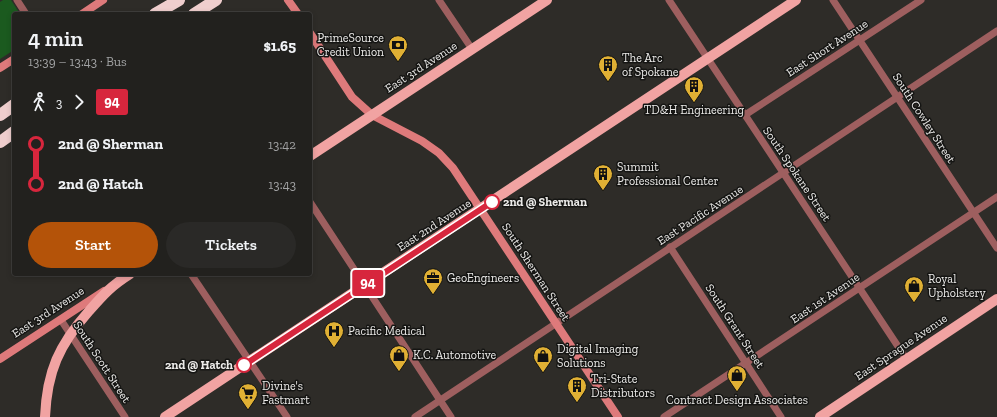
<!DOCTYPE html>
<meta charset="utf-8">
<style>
:root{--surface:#22211e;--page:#2a2927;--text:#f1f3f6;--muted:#a2a3a4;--line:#3f3e3c;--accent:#b45309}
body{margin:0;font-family:"Zilla Slab",serif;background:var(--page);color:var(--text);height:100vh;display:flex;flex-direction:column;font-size:15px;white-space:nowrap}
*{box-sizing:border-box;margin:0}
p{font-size:13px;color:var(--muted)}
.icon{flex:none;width:22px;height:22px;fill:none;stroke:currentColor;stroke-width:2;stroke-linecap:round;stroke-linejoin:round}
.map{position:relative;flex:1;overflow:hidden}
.drawer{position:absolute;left:12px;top:12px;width:300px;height:264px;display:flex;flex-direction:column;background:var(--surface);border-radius:4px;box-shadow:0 2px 6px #0003,0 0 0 1px var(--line)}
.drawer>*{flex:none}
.badge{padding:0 8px;border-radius:3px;font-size:14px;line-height:26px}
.map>.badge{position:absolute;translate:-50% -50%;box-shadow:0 0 0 2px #fff}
.legs{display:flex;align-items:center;gap:6px;height:44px;padding:0 16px;font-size:13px}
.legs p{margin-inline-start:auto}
.headline{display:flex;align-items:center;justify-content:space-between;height:68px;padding:0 16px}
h1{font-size:22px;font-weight:600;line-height:30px}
.cta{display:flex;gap:8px;margin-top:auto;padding:8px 16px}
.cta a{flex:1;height:46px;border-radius:24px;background:var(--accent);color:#fff;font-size:16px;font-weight:600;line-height:46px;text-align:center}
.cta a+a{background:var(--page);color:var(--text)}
ul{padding:0 16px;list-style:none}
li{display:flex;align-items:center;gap:14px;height:40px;font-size:15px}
li i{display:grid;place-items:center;width:6px;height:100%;margin:0 5px;background:currentColor}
li i::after{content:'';width:10px;height:10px;margin:-5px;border:3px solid;border-radius:50%;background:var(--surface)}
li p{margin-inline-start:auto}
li:first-child i{background:linear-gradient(#0000 50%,currentColor 0)}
li:last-child i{background:linear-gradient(currentColor 50%,#0000 0)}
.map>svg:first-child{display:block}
.green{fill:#1b5a1f}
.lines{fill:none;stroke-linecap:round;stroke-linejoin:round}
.street{stroke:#9e5f5f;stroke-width:7}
.secondary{stroke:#de7a7b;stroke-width:8}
.primary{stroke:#f1a3a2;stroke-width:10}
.highway{stroke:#efcecd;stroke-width:12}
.line-1-casing{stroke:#fff;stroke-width:9}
.line-1{stroke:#d7263d;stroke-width:6}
.stop-1-dot{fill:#fff;stroke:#d7263d;stroke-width:2}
.labels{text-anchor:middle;stroke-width:3;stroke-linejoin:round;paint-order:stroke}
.poi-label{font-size:12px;fill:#ecebe9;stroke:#151513;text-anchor:start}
.street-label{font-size:12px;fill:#ecebe9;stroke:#151513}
.stop-label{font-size:12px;font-weight:bold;fill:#ecebe9;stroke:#151513;text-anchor:start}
</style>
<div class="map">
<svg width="997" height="417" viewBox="0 0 997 417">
<rect width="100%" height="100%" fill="#2e2c28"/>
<path class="green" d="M3 0H11L20 14H14V50L0 59V2Z"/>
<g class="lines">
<g class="street">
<path d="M17 0 26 14"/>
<path d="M439 0 472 49"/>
<path d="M669 0 907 360"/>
<path d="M833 0 997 248"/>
<path d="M745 115 921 0"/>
<path d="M310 202 451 417"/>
<path d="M670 247 781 417"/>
<path d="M191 274 287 417"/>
<path d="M61 320 125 417"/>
<path d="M415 417 997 31"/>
<path d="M664 417 997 197"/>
</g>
<g class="secondary">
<path d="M288 0 298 14"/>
<path d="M82 14 103 0"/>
<path d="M310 33 352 97 372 115 422 141 439 153 453 168 618 417"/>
<path d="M0 68 14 59"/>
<path d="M0 359 104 291"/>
</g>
<g class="primary">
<path d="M310 156 547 0"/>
<path d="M45 417C47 371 59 345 89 311 104 294 111 286 130 274"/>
<path d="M165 417 796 0"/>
<path d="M820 417 997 299"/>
</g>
<g class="highway">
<path d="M155 14 179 0"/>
<path d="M194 14 216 0"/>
<path d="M0 115 14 105"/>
<path d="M0 142 14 132"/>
</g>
</g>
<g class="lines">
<g class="line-1-casing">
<path id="line-1" d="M244 365 492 202"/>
</g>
<use href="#line-1" class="line-1"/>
</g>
<defs>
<g id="bank-pin" transform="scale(1)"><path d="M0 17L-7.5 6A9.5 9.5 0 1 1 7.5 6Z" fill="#e0b034" stroke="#151513"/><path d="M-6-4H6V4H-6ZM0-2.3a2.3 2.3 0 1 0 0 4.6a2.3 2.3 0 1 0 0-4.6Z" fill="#111"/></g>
<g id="building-pin" transform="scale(1)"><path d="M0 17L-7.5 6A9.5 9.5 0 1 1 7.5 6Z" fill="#e0b034" stroke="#151513"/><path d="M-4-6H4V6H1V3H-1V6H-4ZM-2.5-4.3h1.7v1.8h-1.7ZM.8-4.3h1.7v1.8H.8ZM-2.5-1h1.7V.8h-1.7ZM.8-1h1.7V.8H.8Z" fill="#111"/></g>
<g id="office-pin" transform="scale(1)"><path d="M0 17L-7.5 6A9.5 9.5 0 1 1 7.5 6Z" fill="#e0b034" stroke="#151513"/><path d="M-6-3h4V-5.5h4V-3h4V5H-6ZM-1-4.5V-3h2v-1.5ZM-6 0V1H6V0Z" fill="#111"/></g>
<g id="shop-pin" transform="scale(1)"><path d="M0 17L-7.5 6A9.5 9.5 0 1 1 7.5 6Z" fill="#e0b034" stroke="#151513"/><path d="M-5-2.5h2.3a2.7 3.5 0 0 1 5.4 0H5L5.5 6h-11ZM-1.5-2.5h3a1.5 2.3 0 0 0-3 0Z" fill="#111"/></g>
<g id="hospital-pin" transform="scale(1)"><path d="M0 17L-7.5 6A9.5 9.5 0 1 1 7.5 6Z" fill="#e0b034" stroke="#151513"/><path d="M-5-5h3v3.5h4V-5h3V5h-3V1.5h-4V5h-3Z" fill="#111"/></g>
<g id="supermarket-pin" transform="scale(1)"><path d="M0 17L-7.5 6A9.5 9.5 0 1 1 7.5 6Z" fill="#e0b034" stroke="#151513"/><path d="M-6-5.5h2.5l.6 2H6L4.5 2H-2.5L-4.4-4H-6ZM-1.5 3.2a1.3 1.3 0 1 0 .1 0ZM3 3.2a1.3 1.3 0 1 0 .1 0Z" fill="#111"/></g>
</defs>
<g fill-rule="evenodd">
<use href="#bank-pin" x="398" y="45"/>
<use href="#building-pin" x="608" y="65"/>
<use href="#building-pin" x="694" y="86"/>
<use href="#building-pin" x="603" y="174"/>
<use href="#office-pin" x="433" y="278"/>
<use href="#shop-pin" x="914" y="286"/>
<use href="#hospital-pin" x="334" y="331"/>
<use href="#shop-pin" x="399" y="355"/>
<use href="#shop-pin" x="543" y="356"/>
<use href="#shop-pin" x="737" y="375"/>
<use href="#building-pin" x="577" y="386"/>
<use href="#supermarket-pin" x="248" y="393"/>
</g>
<g class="stop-1-dot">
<circle cx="492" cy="202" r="7"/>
<circle cx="244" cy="365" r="7"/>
</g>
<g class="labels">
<g class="poi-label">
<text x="384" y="42" text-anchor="end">PrimeSource<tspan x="384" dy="14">Credit Union</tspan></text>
<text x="622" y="62">The Arc<tspan x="622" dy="14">of Spokane</tspan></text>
<text x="694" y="114" text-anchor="middle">TD&amp;H Engineering</text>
<text x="617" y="171">Summit<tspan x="617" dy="14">Professional Center</tspan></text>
<text x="447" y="282">GeoEngineers</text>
<text x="928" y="283">Royal<tspan x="928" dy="14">Upholstery</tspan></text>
<text x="348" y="335">Pacific Medical</text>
<text x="557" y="353">Digital Imaging<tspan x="557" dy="14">Solutions</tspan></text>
<text x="413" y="359">K.C. Automotive</text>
<text x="591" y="383">Tri-State<tspan x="591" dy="14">Distributors</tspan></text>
<text x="262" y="390">Divine's<tspan x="262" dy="14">Fastmart</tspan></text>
<text x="737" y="404" text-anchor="middle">Contract Design Associates</text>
</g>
<g class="street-label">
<text transform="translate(827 48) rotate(-33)" y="4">East Short Avenue</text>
<text transform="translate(421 67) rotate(-33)" y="4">East 3rd Avenue</text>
<text transform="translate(924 118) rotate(57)" y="4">South Cowley Street</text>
<text transform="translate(797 174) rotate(56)" y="4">South Spokane Street</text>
<text transform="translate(700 215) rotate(-33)" y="4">East Pacific Avenue</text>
<text transform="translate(434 225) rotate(-33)" y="4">East 2nd Avenue</text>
<text transform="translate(536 272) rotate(57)" y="4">South Sherman Street</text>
<text transform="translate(825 298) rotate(-34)" y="4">East 1st Avenue</text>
<text transform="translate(48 312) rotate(-33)" y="4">East 3rd Avenue</text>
<text transform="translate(735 326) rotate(57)" y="4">South Grant Street</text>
<text transform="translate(901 347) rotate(-34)" y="4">East Sprague Avenue</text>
<text transform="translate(102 362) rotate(57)" y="4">South Scott Street</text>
</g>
<g class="stop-label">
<text x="503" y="206">2nd @ Sherman</text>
<text x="233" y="369" text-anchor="end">2nd @ Hatch</text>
</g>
</g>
</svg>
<b class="badge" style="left:368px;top:283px;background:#d7263d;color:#fff">94</b>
<section class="drawer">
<div class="headline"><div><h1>4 min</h1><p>13:39 – 13:43 · Bus</p></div><b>$1.65</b></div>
<div class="legs"><svg class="icon" aria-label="walk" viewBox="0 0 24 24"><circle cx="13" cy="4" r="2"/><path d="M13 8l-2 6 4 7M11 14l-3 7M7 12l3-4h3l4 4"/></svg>3<svg class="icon" aria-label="forward" viewBox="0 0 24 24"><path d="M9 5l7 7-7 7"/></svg><b class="badge" style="background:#d7263d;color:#fff">94</b></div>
<ul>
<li><i style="color:#d7263d"></i><b>2nd @ Sherman</b><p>13:42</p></li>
<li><i style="color:#d7263d"></i><b>2nd @ Hatch</b><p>13:43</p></li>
</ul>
<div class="cta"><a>Start</a><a>Tickets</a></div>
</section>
</div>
